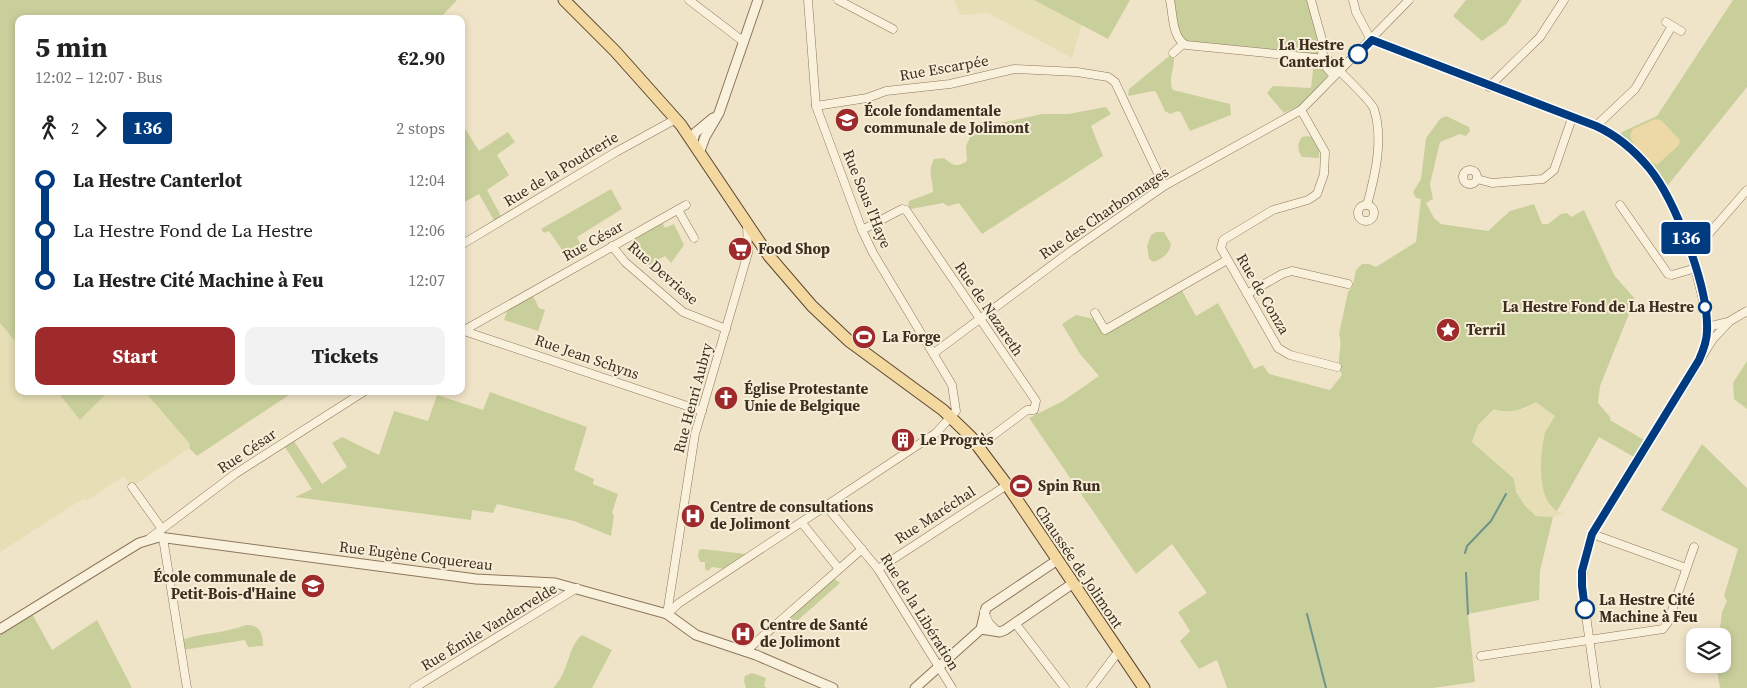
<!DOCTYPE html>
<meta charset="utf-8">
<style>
:root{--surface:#fff;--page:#f2f2f2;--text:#222;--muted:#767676;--accent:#9e2a2b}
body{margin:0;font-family:"Source Serif 4",serif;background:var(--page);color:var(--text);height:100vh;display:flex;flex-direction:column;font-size:19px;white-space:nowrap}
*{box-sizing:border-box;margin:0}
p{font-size:16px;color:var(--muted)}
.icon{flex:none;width:28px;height:28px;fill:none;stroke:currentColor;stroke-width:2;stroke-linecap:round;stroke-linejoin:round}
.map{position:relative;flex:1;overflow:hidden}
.side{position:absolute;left:15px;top:15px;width:450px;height:380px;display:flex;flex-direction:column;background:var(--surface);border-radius:10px;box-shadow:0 2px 8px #0003}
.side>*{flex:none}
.badge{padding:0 10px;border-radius:4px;font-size:18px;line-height:32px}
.controls{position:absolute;left:1686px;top:628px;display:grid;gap:10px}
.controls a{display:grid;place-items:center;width:45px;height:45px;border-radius:10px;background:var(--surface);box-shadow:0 2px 8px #0003;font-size:25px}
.map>.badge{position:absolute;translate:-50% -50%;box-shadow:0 0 0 2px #fff}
.legs{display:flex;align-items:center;gap:8px;height:55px;padding:0 20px;font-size:16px}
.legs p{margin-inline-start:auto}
.head{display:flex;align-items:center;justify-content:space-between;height:85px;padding:0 20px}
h1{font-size:28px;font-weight:700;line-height:38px}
.cta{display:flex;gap:10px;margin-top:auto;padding:10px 20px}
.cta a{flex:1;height:58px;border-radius:10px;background:var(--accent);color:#fff;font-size:20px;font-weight:700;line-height:58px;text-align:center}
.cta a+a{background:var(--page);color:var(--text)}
ul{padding:0 20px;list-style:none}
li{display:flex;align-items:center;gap:18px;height:50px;font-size:19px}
li i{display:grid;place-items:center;width:8px;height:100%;margin:0 6px;background:currentColor}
li i::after{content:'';width:12px;height:12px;margin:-6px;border:4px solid;border-radius:50%;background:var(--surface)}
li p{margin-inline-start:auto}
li:first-child i{background:linear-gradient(#0000 50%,currentColor 0)}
li:last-child i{background:linear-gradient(currentColor 50%,#0000 0)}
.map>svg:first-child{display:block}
.farmland{fill:#e6deb5}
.green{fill:#c9cf9b}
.sand{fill:#ecd9a5}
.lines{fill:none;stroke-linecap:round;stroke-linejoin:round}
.stream{stroke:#6f938a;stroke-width:2}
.minor-casing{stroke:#8d765c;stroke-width:9}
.tertiary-casing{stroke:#8d765c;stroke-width:11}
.primary-casing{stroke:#5b4430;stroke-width:13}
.minor{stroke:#faf1dc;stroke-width:8}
.tertiary{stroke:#faf1dc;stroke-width:9}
.primary{stroke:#f3d9a0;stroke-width:11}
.line-1-casing{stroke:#fff;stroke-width:11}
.line-1{stroke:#003b80;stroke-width:8}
.stop-1-dot{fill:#fff;stroke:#003b80;stroke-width:2.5}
.labels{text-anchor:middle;stroke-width:4;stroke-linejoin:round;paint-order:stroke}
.stop-label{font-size:15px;font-weight:bold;fill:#3d2e20;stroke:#f7eed8;text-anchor:end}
.street-label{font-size:15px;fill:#3d2e20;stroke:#f7eed8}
.poi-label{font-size:15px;font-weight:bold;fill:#3d2e20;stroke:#f7eed8;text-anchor:start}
</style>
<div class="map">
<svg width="1747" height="688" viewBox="0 0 1747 688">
<rect width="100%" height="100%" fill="#f0e4c8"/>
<g class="farmland">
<path d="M954 0H1034L1082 25 1072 58 988 13 960 15Z"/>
<path d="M0 323 19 346V391H57L81 420 109 391H132L137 395 145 392 190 444 189 448 132 487 124 476 86 501 84 498 0 552Z"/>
<path d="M1536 402 1556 416 1544 436 1542 452 1550 507 1563 514 1553 517 1536 516 1525 506 1516 492 1514 479 1472 442 1478 425 1494 409H1523Z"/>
</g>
<g class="green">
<path d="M0 0H457L439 19H19V346L0 323Z"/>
<path d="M1034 0H1130L1108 39Z"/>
<path d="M1171 0H1311L1325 57 1182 44Z"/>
<path d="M1466 0H1522L1506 24 1482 41 1453 16Z"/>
<path d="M1733 0H1747V87L1664 190 1618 137 1622 132 1657 116Z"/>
<path d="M1173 53C1177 65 1167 79 1173 90L1230 104 1231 115 1190 131 1181 113 1178 111 1170 114 1165 111 1156 92 1153 91 1128 96 1129 89Z"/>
<path d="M1314 61 1327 70V80L1300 106 1284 113 1267 93 1273 86 1311 88Z"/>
<path d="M1106 107 1111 114 1091 126 1103 156 982 234 959 203 948 206 943 203 911 209 908 207 909 201 933 192C933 179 927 172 934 159L944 158C952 165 957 168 967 161L966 146 975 126 981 122 996 124 1042 114H1068Z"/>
<path d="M1446 116 1469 127 1470 131 1466 136 1460 134 1440 142 1430 184 1433 199 1426 203 1434 218 1441 224 1488 231 1510 211 1534 204 1542 224H1548L1561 214 1567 213 1571 217 1584 210 1614 275 1635 299 1600 386 1598 403 1611 418 1610 420 1644 440 1634 457 1599 437 1557 511C1537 500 1540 456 1544 437 1545 430 1552 422 1555 416L1536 402C1521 410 1510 414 1494 409L1478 425 1472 442 1514 479 1516 492 1525 506 1536 516 1553 517 1540 571 1539 600 1468 614 1475 682 1433 688H1227L1217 660 1199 669 1180 641 1190 631 1178 612 1207 593 1172 544 1136 574 1029 418 1063 401 1099 376 1080 354 1062 324 1076 315 1099 320 1105 330 1180 287 1196 316 1218 303 1254 369 1263 365 1269 374 1330 390 1342 375C1334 361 1344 349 1339 334L1348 292 1353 285 1356 270 1362 264H1369L1376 267 1416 242 1421 199 1416 198 1413 192 1421 179 1426 138 1440 119Z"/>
<path d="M461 122 479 151 508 132 515 142 497 155 509 175 487 190 503 220 496 224 479 194 461 204Z"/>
<path d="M1307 136 1312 137 1319 150V158L1302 157C1297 150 1297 144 1302 137Z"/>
<path d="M611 189 622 209 577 237 583 249 567 257 549 231 544 233 541 229Z"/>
<path d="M662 222 665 228 674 224 684 245 671 263 665 256 647 266 634 238Z"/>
<path d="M1156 232H1164L1171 244C1169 254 1163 258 1154 262L1149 259 1147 246 1151 235Z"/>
<path d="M532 294 539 308 545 310 538 331 504 320 508 308Z"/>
<path d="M1747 361V409L1734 399 1733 383Z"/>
<path d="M57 391H109L80 420Z"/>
<path d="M132 391H295L197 456 189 448 190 444 145 392 137 395Z"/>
<path d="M490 392 587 427 574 470 594 479 593 484 618 494 612 513 614 515 611 536 574 521 497 504 493 513 472 510 471 520 295 497 312 489 283 444 292 438 322 484 347 467 332 443 342 437 379 455 394 411 428 421 437 395 483 410Z"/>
<path d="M1702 444 1747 488V688H1720L1716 664H1722V636H1719L1722 612 1727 601 1724 596 1738 549 1661 510Z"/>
<path d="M702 549 746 554 747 555 725 569 712 567 708 571 705 569V562H700L698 556 699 550Z"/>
<path d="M833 578 840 583 788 629 782 622Z"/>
<path d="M30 610 52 650 97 620 132 688H0V629Z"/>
<path d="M246 625C260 624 263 634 263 646L248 647 245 640 183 650 181 640C202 633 225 633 246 625Z"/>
<path d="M582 635 612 650 592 688H553C570 671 567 647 582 635Z"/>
<path d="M752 673 766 678 764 686 767 688H746L744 681 745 676Z"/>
</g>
<path class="sand" d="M1655 119 1661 120 1680 140 1679 145 1657 165C1647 162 1633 146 1630 135L1633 129Z"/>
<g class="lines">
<g class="stream">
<path d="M1465 553 1467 546 1491 521 1506 494"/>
<path d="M1466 573 1468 614"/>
<path d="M1307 614 1326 688"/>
</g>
<g class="minor-casing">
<g id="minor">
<path d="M689 0 744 42"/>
<path d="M838 0 893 29"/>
<path d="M1170 0C1173 14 1172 38 1186 45L1316 58 1320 60 1334 76"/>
<path d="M1311 0 1324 47 1321 58"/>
<path d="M1353 0 1356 12 1371 40"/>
<path d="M1666 22 1681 31"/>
<path d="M1371 40 1596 126C1657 154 1685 222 1699 284 1703 300 1708 316 1707 333"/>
<path d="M1173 53 1183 44"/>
<path d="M1323 55C1333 65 1371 100 1374 109 1384 139 1375 176 1367 205"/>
<path d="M1489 87 1540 37 1564 0"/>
<path d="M816 106 867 98 886 91 950 84 1014 69 1077 72 1108 77 1115 82 1164 186"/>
<path d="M1301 110 1325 152 1324 174 1317 194 1308 200 1273 210 1223 240 1221 248 1278 348 1290 355 1337 367"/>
<path d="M1596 126 1635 89 1672 26"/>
<circle cx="1470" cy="177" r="7"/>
<path d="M1477 179 1492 183 1543 179 1554 170 1572 118"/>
<path d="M1620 205 1668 274 1672 275 1696 268"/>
<circle cx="1366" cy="213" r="8"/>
<path d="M678 210 694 238"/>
<path d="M862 230 902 209 906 210 1036 401 1034 410H1027L979 446"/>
<path d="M461 245 616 152 676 119"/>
<path d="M612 246 625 262 683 312 726 329"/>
<path d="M1692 253 1747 190"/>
<path d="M1247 294 1282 274 1292 271 1348 284"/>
<path d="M1095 313 1105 330 1227 260"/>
<path d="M464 331 702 411"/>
<path d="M461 332 686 205"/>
<path d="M1704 348 1711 326 1728 322"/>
<path d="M934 353 1071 251 1164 186 1301 110 1409 0"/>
<path d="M132 487 162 529"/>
<path d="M826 506 878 569 952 688"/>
<path d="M802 523 839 569"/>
<path d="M1592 534 1686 568"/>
<path d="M150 538 235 474 365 391"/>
<path d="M163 538 187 688"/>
<path d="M878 569 1007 485"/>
<path d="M984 612 989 623 997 631"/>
<path d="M667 614 679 603 936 433 956 411 952 385 873 253 862 230 816 106 808 0"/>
<path d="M667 614 695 434 748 253 747 224"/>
<path d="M1015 623 1065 688"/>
<path d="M746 651 862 549"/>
<path d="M1481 656 1663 629 1668 622 1694 547"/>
<path d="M414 688 577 588"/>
<path d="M1091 688 1118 652"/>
<path d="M1596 688 1582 586 1584 563 1592 534 1713 339 1730 321 1747 311"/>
</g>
</g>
<g class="tertiary-casing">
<g id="tertiary">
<path d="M693 141 695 133 713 118"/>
<path d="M700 151 705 137 719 113 758 0"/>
<path d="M0 629 139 543 159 537 476 579 555 583 667 614 696 635 756 655 833 688"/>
<path d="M981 629 986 608 1056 561"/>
<path d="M981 629 1000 632 1005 630 1072 584"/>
<path d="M915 688 981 629"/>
</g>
</g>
<g class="primary-casing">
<path id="primary" d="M564 0 615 51 681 125 769 256 812 306 849 341 943 410 971 437 1007 485 1144 688"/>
</g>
<use href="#minor" class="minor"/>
<use href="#tertiary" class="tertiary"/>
<use href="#primary" class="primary"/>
</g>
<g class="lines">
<g class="line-1-casing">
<path id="line-1" d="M1358 54 1372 40 1596 126C1618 136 1634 150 1649 168 1676 201 1709 289 1707 331 1707 341 1703 351 1699 360L1592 534 1582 571V586L1585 609"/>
</g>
<use href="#line-1" class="line-1"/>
</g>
<defs>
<g id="school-disc" transform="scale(1.25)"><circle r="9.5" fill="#9e2a2b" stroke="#f7eed8"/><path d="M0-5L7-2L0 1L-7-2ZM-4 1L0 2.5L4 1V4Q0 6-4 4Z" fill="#fff"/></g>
<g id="supermarket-disc" transform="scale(1.25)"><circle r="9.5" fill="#9e2a2b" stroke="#f7eed8"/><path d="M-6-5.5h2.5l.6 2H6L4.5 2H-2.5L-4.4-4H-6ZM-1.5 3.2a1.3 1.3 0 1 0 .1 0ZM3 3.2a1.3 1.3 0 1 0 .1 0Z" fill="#fff"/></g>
<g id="sight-disc" transform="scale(1.25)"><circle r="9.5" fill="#9e2a2b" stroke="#f7eed8"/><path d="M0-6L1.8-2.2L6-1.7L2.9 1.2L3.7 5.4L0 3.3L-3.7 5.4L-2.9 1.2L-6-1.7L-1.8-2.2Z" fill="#fff"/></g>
<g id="stadium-disc" transform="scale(1.25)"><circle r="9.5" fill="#9e2a2b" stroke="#f7eed8"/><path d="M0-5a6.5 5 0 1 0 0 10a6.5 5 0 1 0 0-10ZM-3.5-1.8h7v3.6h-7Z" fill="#fff"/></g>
<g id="church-disc" transform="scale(1.25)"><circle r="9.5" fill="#9e2a2b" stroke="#f7eed8"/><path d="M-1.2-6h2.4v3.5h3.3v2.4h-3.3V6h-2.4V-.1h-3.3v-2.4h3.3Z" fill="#fff"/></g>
<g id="building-disc" transform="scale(1.25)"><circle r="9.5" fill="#9e2a2b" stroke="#f7eed8"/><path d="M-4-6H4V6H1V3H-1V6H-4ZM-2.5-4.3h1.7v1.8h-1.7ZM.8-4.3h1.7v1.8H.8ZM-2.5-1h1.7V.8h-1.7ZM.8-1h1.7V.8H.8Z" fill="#fff"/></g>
<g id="hospital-disc" transform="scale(1.25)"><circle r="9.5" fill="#9e2a2b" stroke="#f7eed8"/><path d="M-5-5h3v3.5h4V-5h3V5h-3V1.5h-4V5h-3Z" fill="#fff"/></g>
</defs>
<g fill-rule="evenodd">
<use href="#school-disc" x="847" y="120"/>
<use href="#supermarket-disc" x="740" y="249"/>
<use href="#sight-disc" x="1448" y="330"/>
<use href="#stadium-disc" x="864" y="337"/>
<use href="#church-disc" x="726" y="398"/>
<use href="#building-disc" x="903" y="440"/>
<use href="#stadium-disc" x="1021" y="486"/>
<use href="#hospital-disc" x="693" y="516"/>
<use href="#school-disc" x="313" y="586"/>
<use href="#hospital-disc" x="743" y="634"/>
</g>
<g class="stop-1-dot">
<circle cx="1358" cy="54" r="9"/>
<circle cx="1705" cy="307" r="6"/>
<circle cx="1585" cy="609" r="9"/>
</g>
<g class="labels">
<g class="stop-label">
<text x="1344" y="50">La Hestre<tspan x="1344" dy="17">Canterlot</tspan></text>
<text x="1694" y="312">La Hestre Fond de La Hestre</text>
<text x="1599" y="605" text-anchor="start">La Hestre Cité<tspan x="1599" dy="17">Machine à Feu</tspan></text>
</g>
<g class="street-label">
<text transform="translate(944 68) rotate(-10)" y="5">Rue Escarpée</text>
<text transform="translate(561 169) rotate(-31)" y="5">Rue de la Poudrerie</text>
<text transform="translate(867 199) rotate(68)" y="5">Rue Sous l'Haye</text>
<text transform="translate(1104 213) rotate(-34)" y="5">Rue des Charbonnages</text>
<text transform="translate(593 241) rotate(-29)" y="5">Rue César</text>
<text transform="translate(663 273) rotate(41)" y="5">Rue Devriese</text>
<text transform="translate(1263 294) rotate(60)" y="5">Rue de Conza</text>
<text transform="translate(989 309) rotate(56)" y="5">Rue de Nazareth</text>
<text transform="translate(587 357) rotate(19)" y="5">Rue Jean Schyns</text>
<text transform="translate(693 398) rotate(-75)" y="5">Rue Henri Aubry</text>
<text transform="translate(247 451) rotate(-34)" y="5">Rue César</text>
<text transform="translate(935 515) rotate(-33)" y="5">Rue Maréchal</text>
<text transform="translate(416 556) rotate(7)" y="5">Rue Eugène Coquereau</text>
<text transform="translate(1079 567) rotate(56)" y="5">Chaussée de Jolimont</text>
<text transform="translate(920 612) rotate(58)" y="5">Rue de la Libération</text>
<text transform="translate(489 627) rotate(-31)" y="5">Rue Émile Vandervelde</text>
</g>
<g class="poi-label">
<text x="864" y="116">École fondamentale<tspan x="864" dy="17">communale de Jolimont</tspan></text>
<text x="758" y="254">Food Shop</text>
<text x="1466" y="335">Terril</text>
<text x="882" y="342">La Forge</text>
<text x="744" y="394">Église Protestante<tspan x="744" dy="17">Unie de Belgique</tspan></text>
<text x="920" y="445">Le Progrès</text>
<text x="1038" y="491">Spin Run</text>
<text x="710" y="512">Centre de consultations<tspan x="710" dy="17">de Jolimont</tspan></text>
<text x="296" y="582" text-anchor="end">École communale de<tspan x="296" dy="17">Petit-Bois-d'Haine</tspan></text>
<text x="760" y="630">Centre de Santé<tspan x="760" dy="17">de Jolimont</tspan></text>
</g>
</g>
</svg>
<div class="controls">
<a><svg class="icon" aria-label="layers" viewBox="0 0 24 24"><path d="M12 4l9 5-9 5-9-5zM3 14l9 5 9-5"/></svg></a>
</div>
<b class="badge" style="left:1686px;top:238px;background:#003b80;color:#fff">136</b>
<section class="side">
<div class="head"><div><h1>5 min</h1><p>12:02 – 12:07 · Bus</p></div><b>€2.90</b></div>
<div class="legs"><svg class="icon" aria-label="walk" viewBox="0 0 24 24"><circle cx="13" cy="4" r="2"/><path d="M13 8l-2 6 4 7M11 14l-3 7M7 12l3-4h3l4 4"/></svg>2<svg class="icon" aria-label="forward" viewBox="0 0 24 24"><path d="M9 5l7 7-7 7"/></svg><b class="badge" style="background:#003b80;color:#fff">136</b><p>2 stops</p></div>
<ul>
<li><i style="color:#003b80"></i><b>La Hestre Canterlot</b><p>12:04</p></li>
<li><i style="color:#003b80"></i><span>La Hestre Fond de La Hestre</span><p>12:06</p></li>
<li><i style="color:#003b80"></i><b>La Hestre Cité Machine à Feu</b><p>12:07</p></li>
</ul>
<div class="cta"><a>Start</a><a>Tickets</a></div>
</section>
</div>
